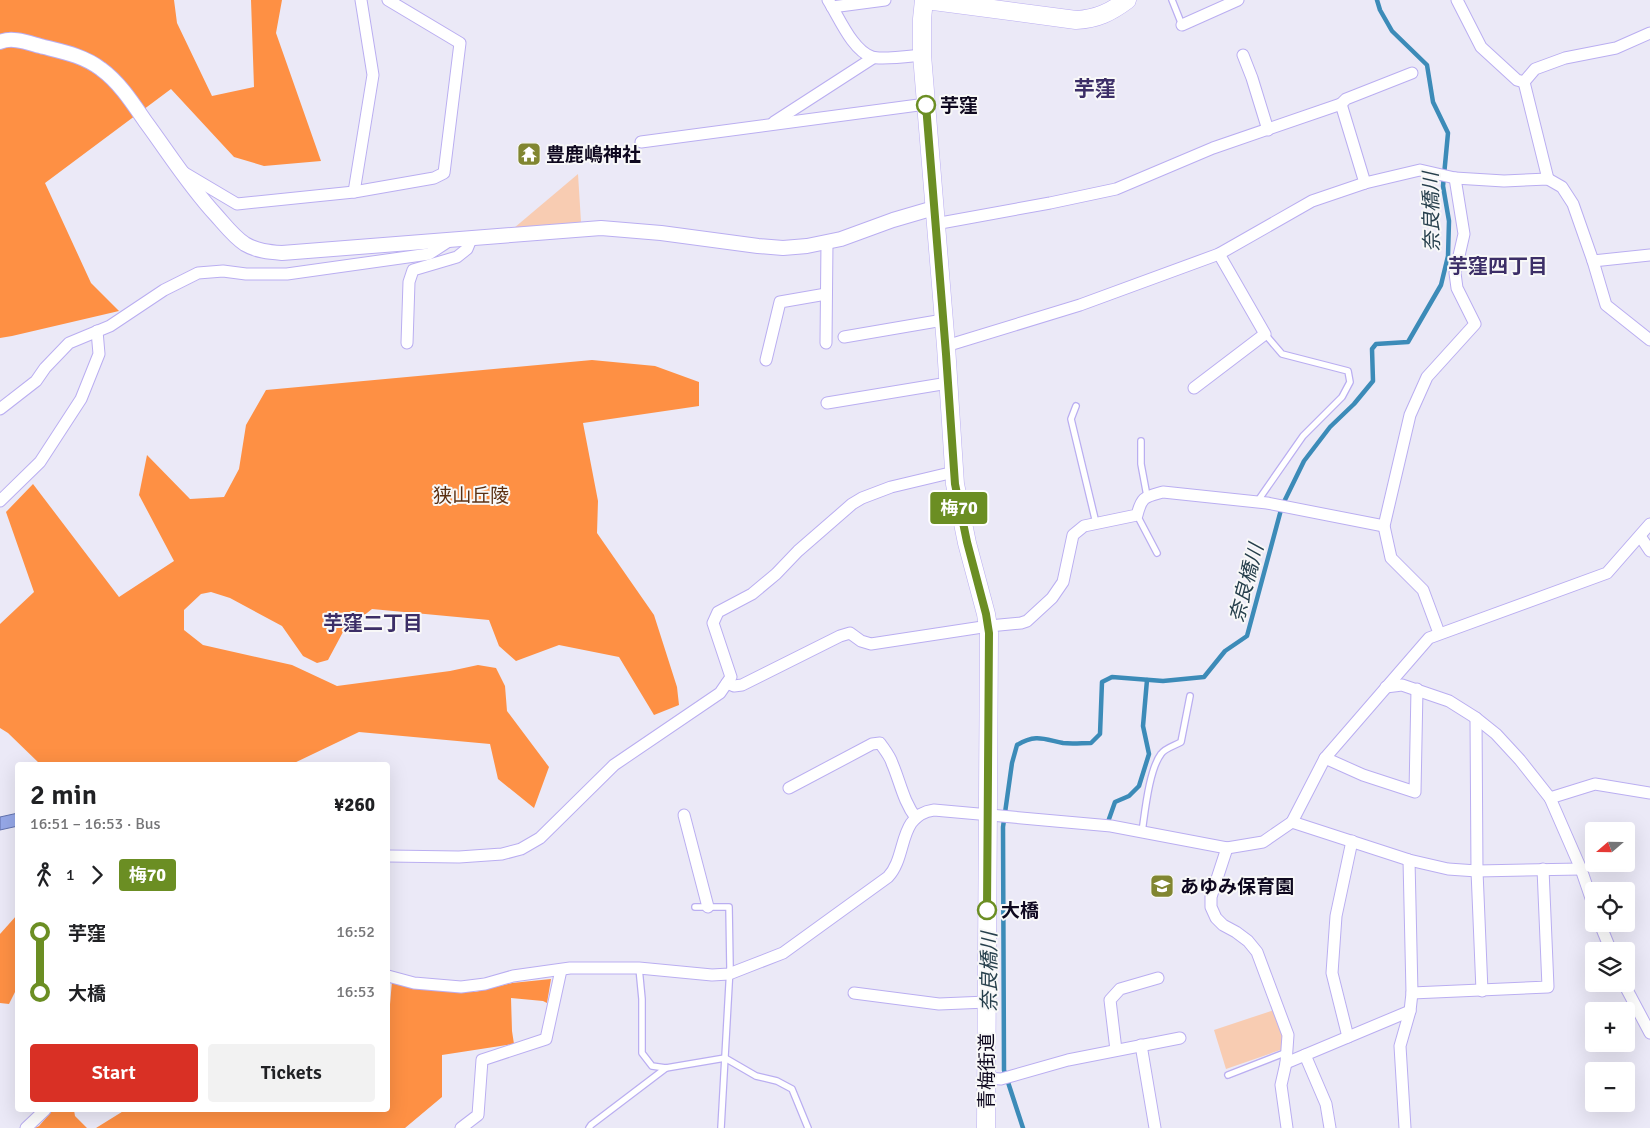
<!DOCTYPE html>
<meta charset="utf-8">
<style>
:root{--surface:#fff;--page:#f2f2f2;--text:#202124;--muted:#757577;--accent:#d93025}
body{margin:0;font-family:Signika,"Noto Sans JP",sans-serif;background:var(--page);color:var(--text);height:100vh;display:flex;flex-direction:column;font-size:19px;white-space:nowrap}
*{box-sizing:border-box;margin:0}
p{font-size:16px;color:var(--muted)}
.icon{flex:none;width:28px;height:28px;fill:none;stroke:currentColor;stroke-width:2;stroke-linecap:round;stroke-linejoin:round}
.map{position:relative;flex:1;overflow:hidden}
.side{position:absolute;left:15px;top:762px;width:375px;height:350px;display:flex;flex-direction:column;background:var(--surface);border-radius:5px;box-shadow:0 5px 20px #0002}
.side>*{flex:none}
.badge{padding:0 10px;border-radius:4px;font-size:18px;line-height:32px}
.needle{width:32px;rotate:250deg}
.tools{position:absolute;left:1585px;top:822px;display:grid;gap:10px}
.tools a{display:grid;place-items:center;width:50px;height:50px;border-radius:5px;background:var(--surface);box-shadow:0 5px 20px #0002;font-size:25px}
.map>.badge{position:absolute;translate:-50% -50%;box-shadow:0 0 0 2px #fff}
.legs{display:flex;align-items:center;gap:8px;height:55px;padding:0 15px;font-size:16px}
.legs p{margin-inline-start:auto}
.overview{display:flex;align-items:center;justify-content:space-between;height:85px;padding:0 15px}
h1{font-size:28px;font-weight:600;line-height:38px}
.action{display:flex;gap:10px;margin-top:auto;padding:10px 15px}
.action a{flex:1;height:58px;border-radius:5px;background:var(--accent);color:#fff;font-size:20px;font-weight:600;line-height:58px;text-align:center}
.action a+a{background:var(--page);color:var(--text)}
ul{padding:0 15px;list-style:none}
li{display:flex;align-items:center;gap:18px;height:60px;font-size:19px}
li i{display:grid;place-items:center;width:8px;height:100%;margin:0 6px;background:currentColor}
li i::after{content:'';width:12px;height:12px;margin:-6px;border:4px solid;border-radius:50%;background:var(--surface)}
li p{margin-inline-start:auto}
li:first-child i{background:linear-gradient(#0000 50%,currentColor 0)}
li:last-child i{background:linear-gradient(currentColor 50%,#0000 0)}
.map>svg:first-child{display:block}
.green{fill:#f8ccb2}
.forest{fill:#fe9044}
.lines{fill:none;stroke-linecap:round;stroke-linejoin:round}
.stream{stroke:#3c8bb8;stroke-width:4.5}
.building{fill:#96a8e8;stroke:#6272ae}
.service-casing{stroke:#baaef1;stroke-width:8}
.minor-casing{stroke:#baaef1;stroke-width:13}
.tertiary-casing{stroke:#baaef1;stroke-width:16}
.primary-casing{stroke:#baaef1;stroke-width:19}
.service{stroke:#fff;stroke-width:5.5}
.minor{stroke:#fff;stroke-width:11}
.tertiary{stroke:#fff;stroke-width:14}
.primary{stroke:#fff;stroke-width:18}
.line-1-casing{stroke:#fff;stroke-width:11}
.line-1{stroke:#6b8e23;stroke-width:8}
.stop-1-dot{fill:#fff;stroke:#6b8e23;stroke-width:2.5}
.labels{text-anchor:middle;stroke-width:4;stroke-linejoin:round;paint-order:stroke}
.stop-label{font-size:19px;font-weight:bold;fill:#0e081f;stroke:#f8f8f8;text-anchor:start}
.poi-label{font-size:19px;font-weight:bold;fill:#0e081f;stroke:#f8f8f8;text-anchor:start}
.park-label{font-size:19px;fill:#5b3012;stroke:#f8f8f8}
.street-label{font-size:19px;fill:#0e081f;stroke:#f8f8f8}
.water-label{font-size:20px;font-style:italic;fill:#263f4c;stroke:#f8f8f8}
.neighbourhood-label{font-size:20px;font-weight:bold;fill:#3c2e67;stroke:#f8f8f8}
.quarter-label{font-size:21px;font-weight:bold;fill:#3c2e67;stroke:#f8f8f8}
</style>
<div class="map">
<svg width="1650" height="1128" viewBox="0 0 1650 1128">
<rect width="100%" height="100%" fill="#ebe9f7"/>
<g class="green">
<path d="M578 174 581 222 514 228Z"/>
<path d="M1277 1009 1286 1048 1226 1069 1214 1030Z"/>
</g>
<g class="forest">
<path d="M0 0H174L177 23 212 96 254 87 251 0H282L276 33 321 161 264 166 234 157 171 89 45 183 91 283 119 311 12 336 0 338Z"/>
<path d="M592 360 655 366 699 382V406L583 423 598 501 597 533 654 615 677 687 679 705 654 715 619 657 559 645 516 661 499 646 489 620 372 609 343 632 328 660 317 663 303 656 282 626 230 598 211 592 201 594 184 610V630L203 645 292 665 337 686 450 671 478 665 496 668 505 686 507 711 549 767 534 808 498 779 490 744 359 732 290 765H41L8 733 0 728V624L34 592 6 512 33 484 119 597 174 561 139 495 147 455 190 499 224 497 239 469 246 425 266 390Z"/>
<path d="M17 915V988L9 1004 0 1003V934Z"/>
<path d="M551 979 547 1003 543 1001 511 998 512 1031 514 1044 442 1055V1097L405 1128H96L125 1110H388V1017L389 1016 392 981 460 992H475L512 983Z"/>
<path d="M53 1110H74L75 1116 87 1128H35L39 1126Z"/>
</g>
<g class="lines">
<g class="stream">
<path d="M1109 819 1115 802 1129 796 1139 786 1149 754 1143 726 1147 680"/>
<path d="M1023 1128 1004 1070 1003 827 1012 763 1017 745C1036 734 1043 739 1063 743 1072 744 1082 743 1091 743L1100 734 1102 682 1112 677 1163 681 1204 677 1225 651 1247 636 1282 506 1304 461 1330 427 1354 404 1373 381 1372 349 1376 344 1408 342 1441 285 1448 256 1449 221 1443 186 1448 133 1433 102 1427 65 1392 31 1380 10 1377 0"/>
</g>
</g>
<path class="building" d="M18 813V826L0 830V817Z"/>
<g class="lines">
<g class="service-casing">
<g id="service">
<path d="M1172 0 1182 25"/>
<path d="M1076 406 1071 419 1096 523"/>
<path d="M1141 441V464L1147 496"/>
<path d="M1257 502 1303 436 1342 397 1350 382 1348 371 1282 354 1265 334"/>
<path d="M1137 515 1157 553"/>
<path d="M1142 832C1145 812 1149 770 1161 754 1165 748 1174 746 1181 742L1190 696"/>
<path d="M695 907H729L730 967 721 1128"/>
<path d="M639 968 642 999V1053L652 1066 666 1068 725 1058 756 1076 777 1081 792 1089 808 1128"/>
<path d="M1228 1075 1287 1052"/>
<path d="M589 1128 591 1125 666 1068"/>
</g>
</g>
<g class="minor-casing">
<g id="minor">
<path d="M828 0C839 17 852 50 872 57 881 60 911 56 922 55"/>
<path d="M1457 0 1481 47 1517 80 1524 82"/>
<path d="M832 7 885 0"/>
<path d="M1182 25 1238 0"/>
<path d="M1243 55 1252 78 1268 130"/>
<path d="M1341 104 1346 99 1412 73"/>
<path d="M774 122 873 58"/>
<path d="M641 142 926 104"/>
<path d="M183 172 237 204 354 192 434 178 444 173 460 43 388 0"/>
<path d="M1548 179 1524 82 1535 69 1565 58 1616 48 1650 33"/>
<path d="M354 192 373 75 361 0"/>
<path d="M935 224 1050 203 1116 189 1213 148 1341 104 1365 183"/>
<path d="M1593 261 1606 305 1650 340"/>
<path d="M844 337 943 320"/>
<path d="M407 343 409 282 413 270 457 257 467 249 472 237"/>
<path d="M826 343 827 242"/>
<path d="M946 346 1080 305 1219 254 1312 201 1365 183 1420 170 1455 178 1504 181 1548 179 1562 187 1573 204 1593 261 1650 255"/>
<path d="M766 360 780 302 826 294"/>
<path d="M1194 388 1265 334 1219 254"/>
<path d="M827 403 948 383"/>
<path d="M0 409 36 381 45 368 69 343 110 326 164 290 198 273 223 271 246 274H287L429 254 452 239"/>
<path d="M0 501 40 462 81 399 99 354 97 331"/>
<path d="M1640 536 1650 551"/>
<path d="M1439 633 1423 590 1391 558 1384 526 1410 415 1427 377 1475 324 1457 288 1455 273 1464 234 1455 178"/>
<path d="M727 683 734 686 742 685 840 636 850 633 861 641 871 644 989 626 1021 623 1027 621 1052 598 1063 582 1073 535 1084 526 1137 515C1142 496 1145 497 1163 492L1267 503 1384 526"/>
<path d="M1386 687 1402 685 1449 701 1476 718 1496 734 1520 760 1550 798 1581 869 1594 907"/>
<path d="M1476 718 1477 871 1482 991"/>
<path d="M1325 758 1429 638 1607 573 1650 524"/>
<path d="M789 788 872 744 880 743C884 749 890 756 892 763 900 781 903 801 916 818"/>
<path d="M1550 798 1595 784 1650 793"/>
<path d="M684 815 708 907"/>
<path d="M1292 822 1409 860 1448 869 1477 871 1581 869"/>
<path d="M1227 848 1211 897V907L1216 918 1223 925 1236 932 1248 941 1257 952 1288 1035 1286 1063 1281 1085 1287 1128"/>
<path d="M388 856 459 857 502 854 521 849 540 838 614 765 720 693 731 677 713 623 718 612 752 594 776 574 798 551 852 504 862 498 891 487 954 472"/>
<path d="M1600 924 1611 951"/>
<path d="M388 976 414 983 461 987 485 984 513 976 570 968H639L712 975 729 974 783 953 888 877C908 856 897 815 934 810L1111 826 1227 848 1263 842 1292 822 1325 758 1363 775 1415 792 1417 689"/>
<path d="M1624 984 1650 1033"/>
<path d="M854 993 939 1004 987 1002"/>
<path d="M1412 993 1548 987 1543 869"/>
<path d="M1348 1037 1332 973 1336 916 1352 841"/>
<path d="M1141 1045 1155 1128"/>
<path d="M1116 1050 1110 1000 1120 989 1158 978"/>
<path d="M1305 1055 1326 1104 1330 1128"/>
<path d="M1286 1063 1410 1011"/>
<path d="M986 1078 1001 1079 1068 1060 1180 1038"/>
<path d="M26 1128 45 1110"/>
<path d="M461 1128 478 1115 482 1060 546 1039 561 970"/>
<path d="M1405 1128 1400 1046 1410 1011 1412 993 1409 860"/>
</g>
</g>
<g class="tertiary-casing">
<path id="tertiary" d="M0 42C13 36 31 44 44 47 64 52 84 56 101 69 119 82 132 102 145 121 168 152 189 186 216 215 225 225 234 237 245 244 257 251 269 252 282 253L601 228 661 233 758 246 783 248 807 246 841 239 893 220 934 208"/>
</g>
<g class="primary-casing">
<g id="primary">
<path d="M924 0 922 19V55L946 346 955 484 967 543 986 614 989 633 986 1128"/>
<path d="M926 0 1076 20C1097 19 1111 12 1127 0"/>
</g>
</g>
<use href="#service" class="service"/>
<use href="#minor" class="minor"/>
<use href="#tertiary" class="tertiary"/>
<use href="#primary" class="primary"/>
</g>
<g class="lines">
<g class="line-1-casing">
<path id="line-1" d="M926 105 946 354 955 484 967 542 986 614 989 633 987 910"/>
</g>
<use href="#line-1" class="line-1"/>
</g>
<defs>
<g id="temple-square" transform="scale(1.25)"><rect x="-9" y="-9" width="18" height="18" rx="4" fill="#818631" stroke="#f8f8f8"/><path d="M0-6L5-2H3V0L6.5 2.5H4V6H1.5V3h-3V6H-4V2.5H-6.5L-3 0V-2H-5Z" fill="#fff"/></g>
<g id="school-square" transform="scale(1.25)"><rect x="-9" y="-9" width="18" height="18" rx="4" fill="#818631" stroke="#f8f8f8"/><path d="M0-5L7-2L0 1L-7-2ZM-4 1L0 2.5L4 1V4Q0 6-4 4Z" fill="#fff"/></g>
</defs>
<g fill-rule="evenodd">
<use href="#temple-square" x="529" y="154"/>
<use href="#school-square" x="1162" y="886"/>
</g>
<g class="stop-1-dot">
<circle cx="926" cy="105" r="9"/>
<circle cx="987" cy="910" r="9"/>
</g>
<g class="labels">
<g class="stop-label">
<text x="940" y="112">芋窪</text>
<text x="1001" y="917">大橋</text>
</g>
<g class="poi-label">
<text x="546" y="161">豊鹿嶋神社</text>
<text x="1180" y="893">あゆみ保育園</text>
</g>
<g class="park-label">
<text x="471" y="502">狭山丘陵</text>
</g>
<g class="street-label">
<text transform="translate(986 1071) rotate(-90)" y="7">青梅街道</text>
</g>
<g class="water-label">
<text transform="translate(1431 212) rotate(-91)" y="7">奈良橋川</text>
<text transform="translate(1246 583) rotate(-75)" y="7">奈良橋川</text>
<text transform="translate(989 972) rotate(-90)" y="7">奈良橋川</text>
</g>
<g class="neighbourhood-label">
<text x="1498" y="273">芋窪四丁目</text>
<text x="373" y="630">芋窪二丁目</text>
</g>
<g class="quarter-label">
<text x="1095" y="96">芋窪</text>
</g>
</g>
</svg>
<div class="tools">
<a><svg class="needle" viewBox="-14 -14 28 28"><path d="M0-13l5 13h-10z" fill="#e53935"/><path d="M0 13l5-13h-10z" fill="#757577"/></svg></a>
<a><svg class="icon" aria-label="locate" viewBox="0 0 24 24"><circle cx="12" cy="12" r="6"/><path d="M12 2v4M12 18v4M2 12h4M18 12h4"/></svg></a>
<a><svg class="icon" aria-label="layers" viewBox="0 0 24 24"><path d="M12 4l9 5-9 5-9-5zM3 14l9 5 9-5"/></svg></a>
<a>+</a>
<a>−</a>
</div>
<b class="badge" style="left:959px;top:508px;background:#6b8e23;color:#fff">梅70</b>
<section class="side">
<div class="overview"><div><h1>2 min</h1><p>16:51 – 16:53 · Bus</p></div><b>¥260</b></div>
<div class="legs"><svg class="icon" aria-label="walk" viewBox="0 0 24 24"><circle cx="13" cy="4" r="2"/><path d="M13 8l-2 6 4 7M11 14l-3 7M7 12l3-4h3l4 4"/></svg>1<svg class="icon" aria-label="forward" viewBox="0 0 24 24"><path d="M9 5l7 7-7 7"/></svg><b class="badge" style="background:#6b8e23;color:#fff">梅70</b></div>
<ul>
<li><i style="color:#6b8e23"></i><b>芋窪</b><p>16:52</p></li>
<li><i style="color:#6b8e23"></i><b>大橋</b><p>16:53</p></li>
</ul>
<div class="action"><a>Start</a><a>Tickets</a></div>
</section>
</div>
